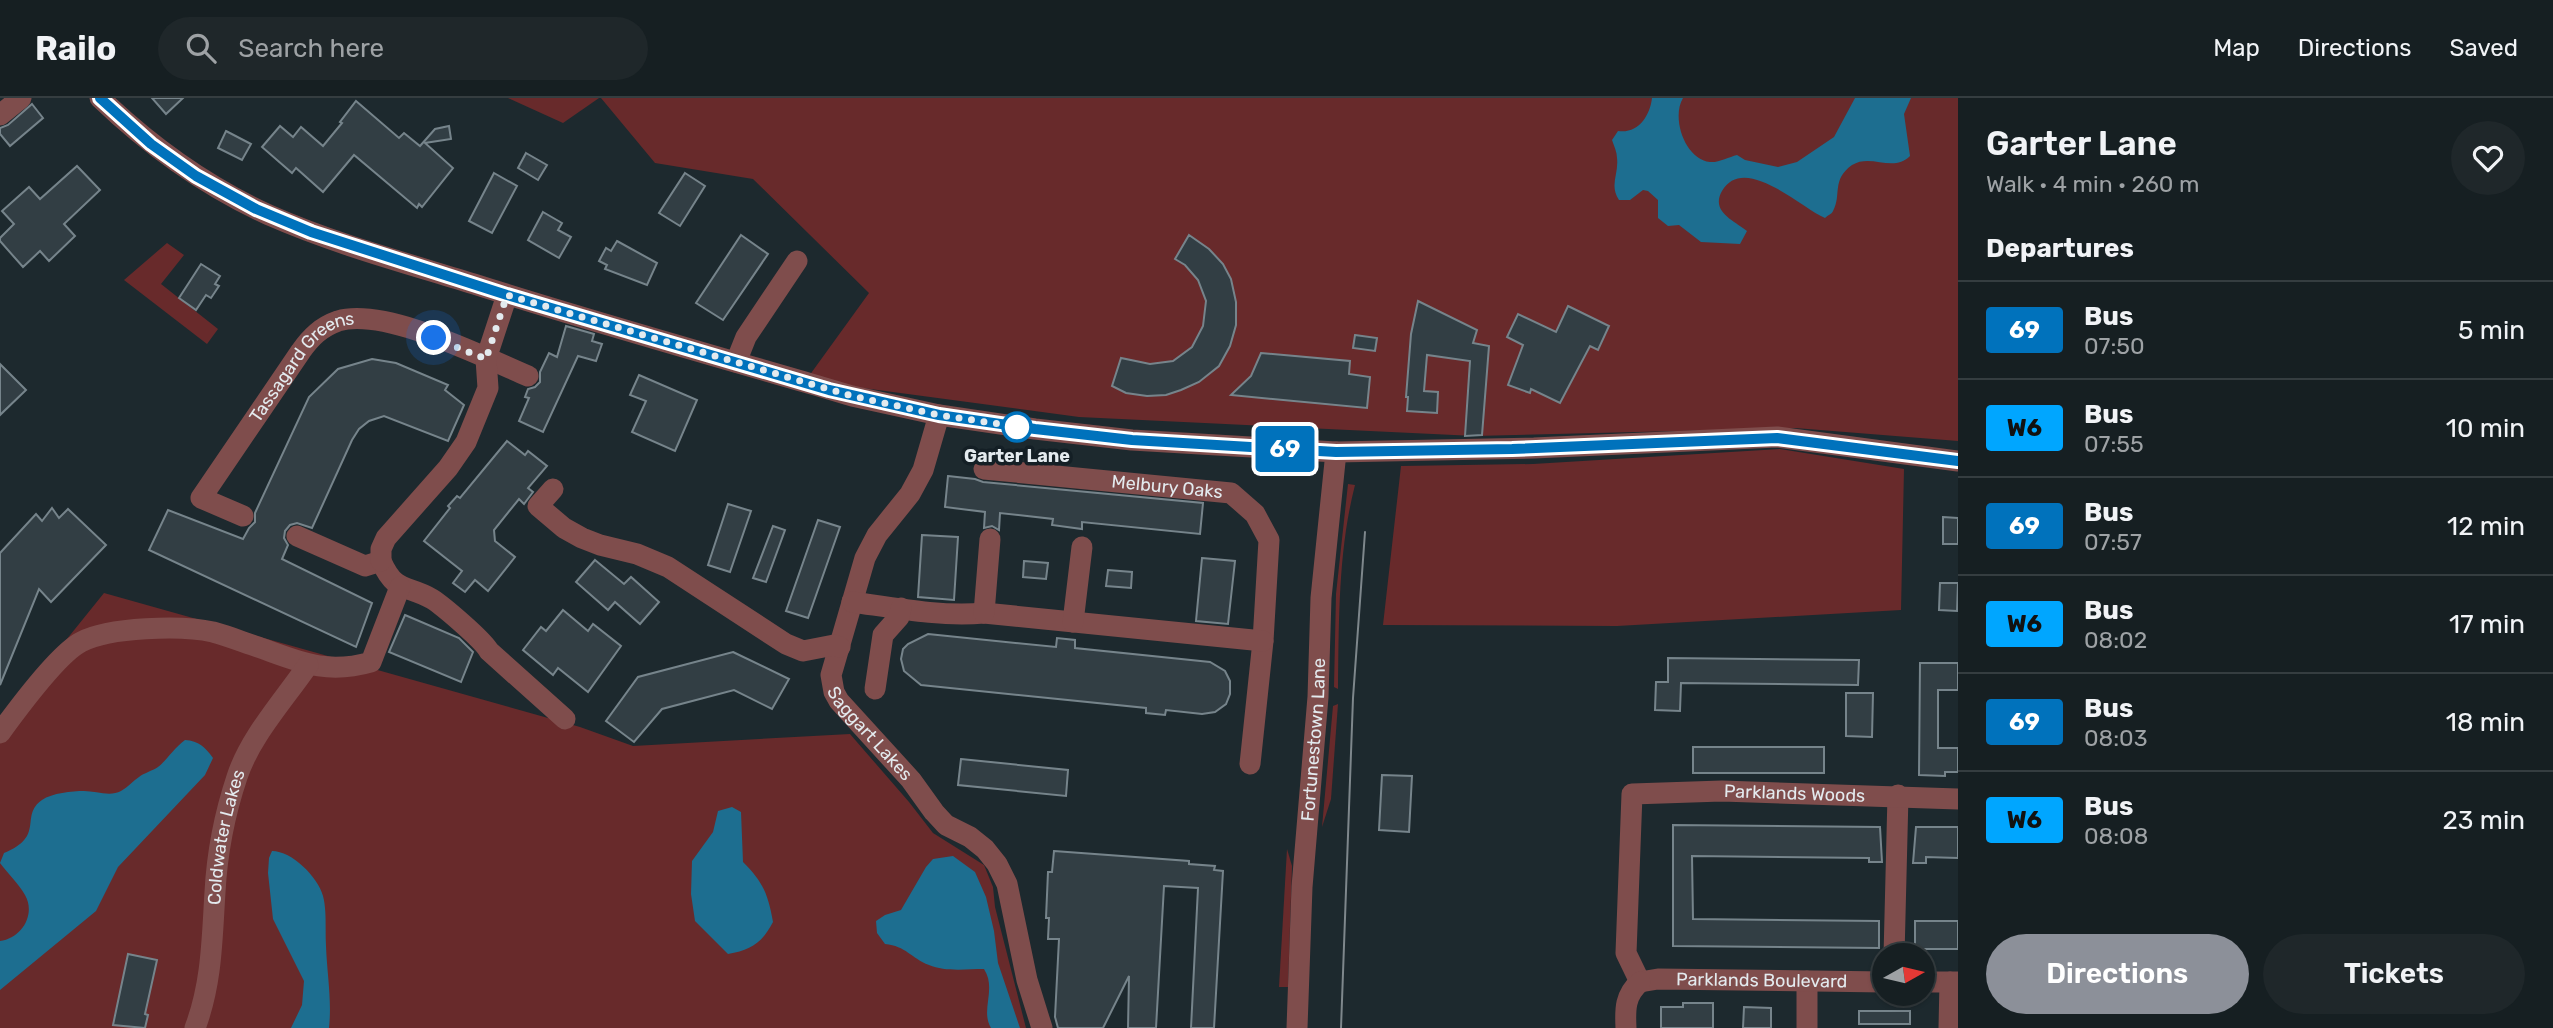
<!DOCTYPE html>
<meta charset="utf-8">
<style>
:root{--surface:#161f22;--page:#1f272a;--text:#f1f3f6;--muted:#9ea2a5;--line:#353d40;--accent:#8c9099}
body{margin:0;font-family:Rubik,sans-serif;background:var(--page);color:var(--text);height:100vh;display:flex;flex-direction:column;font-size:26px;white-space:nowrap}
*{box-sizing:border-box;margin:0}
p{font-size:23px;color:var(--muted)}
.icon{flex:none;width:38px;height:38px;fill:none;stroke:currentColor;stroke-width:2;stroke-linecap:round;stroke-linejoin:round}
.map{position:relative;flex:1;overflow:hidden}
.drawer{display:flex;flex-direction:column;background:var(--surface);width:595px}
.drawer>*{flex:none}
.badge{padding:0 14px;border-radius:5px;font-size:24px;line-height:46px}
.needle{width:46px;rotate:82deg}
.buttons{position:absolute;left:1872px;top:845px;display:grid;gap:14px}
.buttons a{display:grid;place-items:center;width:63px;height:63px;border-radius:50%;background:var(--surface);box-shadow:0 2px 5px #0004,0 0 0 2px var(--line);font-size:35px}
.you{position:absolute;width:35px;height:35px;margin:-18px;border:5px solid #fff;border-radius:50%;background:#1a73e8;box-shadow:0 0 0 10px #1a73e833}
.map>.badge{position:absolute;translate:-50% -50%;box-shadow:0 0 0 4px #fff}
h2{padding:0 28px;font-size:26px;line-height:63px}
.round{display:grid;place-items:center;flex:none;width:74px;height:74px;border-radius:37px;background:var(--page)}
.head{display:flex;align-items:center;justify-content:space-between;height:119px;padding:0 28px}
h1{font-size:33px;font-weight:600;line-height:52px}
.primary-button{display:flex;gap:14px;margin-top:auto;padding:14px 28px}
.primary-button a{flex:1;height:80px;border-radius:42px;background:var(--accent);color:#fff;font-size:28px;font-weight:600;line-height:80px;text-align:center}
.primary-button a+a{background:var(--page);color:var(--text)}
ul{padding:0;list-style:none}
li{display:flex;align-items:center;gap:21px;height:98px;padding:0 28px;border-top:2px solid var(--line)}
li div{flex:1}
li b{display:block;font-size:26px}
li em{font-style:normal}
li .badge{min-width:77px;font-weight:700;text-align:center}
header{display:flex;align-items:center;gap:42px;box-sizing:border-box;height:98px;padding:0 35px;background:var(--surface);border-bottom:2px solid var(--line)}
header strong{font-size:33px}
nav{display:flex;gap:38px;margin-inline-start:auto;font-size:24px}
.search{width:490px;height:63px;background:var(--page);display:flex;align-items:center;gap:18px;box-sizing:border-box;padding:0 24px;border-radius:38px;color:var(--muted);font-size:26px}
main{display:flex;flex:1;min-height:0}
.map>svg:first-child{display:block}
.green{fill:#682a2b}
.water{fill:#1d6e90}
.building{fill:#323e44;stroke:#76848b;stroke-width:2}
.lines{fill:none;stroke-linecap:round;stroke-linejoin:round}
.minor{stroke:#7f4d4c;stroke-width:21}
.tram{stroke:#7e878c;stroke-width:2}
.line-casing{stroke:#fff;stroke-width:16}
.line{stroke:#0072bc;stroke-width:10}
.walk{stroke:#e3eaee;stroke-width:7;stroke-dasharray:0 12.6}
.stop-dot{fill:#fff;stroke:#0072bc;stroke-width:3.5}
.labels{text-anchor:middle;stroke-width:7;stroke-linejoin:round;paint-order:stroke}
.street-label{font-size:18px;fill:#e3eaee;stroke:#141f25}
.stop-label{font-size:18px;font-weight:bold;fill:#e3eaee;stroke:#141f25}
</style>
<header>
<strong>Railo</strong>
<div class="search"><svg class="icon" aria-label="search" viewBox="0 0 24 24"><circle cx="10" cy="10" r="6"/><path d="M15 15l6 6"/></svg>Search here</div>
<nav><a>Map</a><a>Directions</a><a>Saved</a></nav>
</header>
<main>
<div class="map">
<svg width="1958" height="930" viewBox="0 0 1958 930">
<rect width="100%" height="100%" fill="#1d292e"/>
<g class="green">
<path d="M508 0H599L563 25Z"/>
<path d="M601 0H1958V343L1795 330 1475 338 1079 319 833 286 809 278 869 195 753 81 655 65Z"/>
<path d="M167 145 184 157 161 186 218 231 207 246 124 182Z"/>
<path d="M1780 351 1904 371 1901 512 1617 528 1383 527 1401 368 1533 366Z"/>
<path d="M1348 386 1355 387C1338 453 1339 523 1338 591L1334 589 1336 496Z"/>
<path d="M104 495 580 629 633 648 850 636 909 704 933 735 984 767 993 789 995 809 1026 930H0V624Z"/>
<path d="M1338 606 1331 701 1322 729 1333 608Z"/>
<path d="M1287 751 1292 768 1288 889H1279Z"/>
</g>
<g class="water">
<path d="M1652 0H1683C1671 20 1685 61 1710 64 1718 65 1729 59 1737 57L1745 62 1778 69 1797 64 1834 39 1855 0H1911L1904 16 1910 58C1893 75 1871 55 1852 67 1831 82 1842 97 1833 113 1832 116 1828 117 1825 120 1800 109 1744 55 1722 93 1710 114 1735 123 1747 133L1740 146 1701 144 1679 127 1668 128 1658 120V102L1648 93 1643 92 1630 102H1619C1609 87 1619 76 1617 60 1617 54 1614 48 1612 42L1618 33C1638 36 1650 18 1652 0Z"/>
<path d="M185 642C199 643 205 649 213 660L205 677 118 769 96 813 0 892V843C22 840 36 816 25 797 19 786 8 776 0 765L4 755C46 738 19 718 42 702 52 695 72 693 84 693 96 693 110 699 121 693 128 689 133 683 139 679 144 675 152 673 158 669 167 662 174 650 185 642Z"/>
<path d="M732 709 741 714 743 764C763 784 768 796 773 824 762 845 751 852 728 856L695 823 691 796 692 763 713 734 718 713Z"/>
<path d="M272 753C292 753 318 779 323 798 327 813 325 832 326 848 327 876 332 902 329 930H291L302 907 304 883 273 821 268 775 269 760Z"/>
<path d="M953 758 975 774 986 799 994 833 998 865 1020 930H991C980 912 997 891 984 871 966 871 945 874 929 867 911 860 906 848 885 846L877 835 876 823 885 817 901 812 926 769 933 761Z"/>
</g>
<g class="building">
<path d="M152 0H183L166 16Z"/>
<path d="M356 3 399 40 404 35 420 48 435 31 449 28 451 41 425 45 453 70 422 109 419 106 417 110 354 57 323 94 296 70 292 75 262 49 280 28 293 39 301 29 323 48 342 25 340 24Z"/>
<path d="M32 6 43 20 10 48 0 36V30L8 27Z"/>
<path d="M226 33 251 46 242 62 218 50Z"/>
<path d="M526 55 547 67 538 82 518 70Z"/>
<path d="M77 68 100 92 64 126 75 138 49 163 40 153 23 169 0 143V140L14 126 2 113 29 89 40 101Z"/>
<path d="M494 75 517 88 492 135 469 123Z"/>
<path d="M685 75 705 88 680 128 659 115Z"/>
<path d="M543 114 562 125 558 132 571 139 559 160 528 142Z"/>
<path d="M741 137 768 156 723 222 696 205Z"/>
<path d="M1189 137 1209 151 1223 166 1231 181 1236 204V227L1230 248 1219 268 1199 284 1181 292 1166 297 1147 298 1126 295 1112 288 1121 260 1150 266 1173 263 1192 249 1203 228 1206 203 1198 182 1185 167 1175 161Z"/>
<path d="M617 143 657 165 647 187 605 171 607 167 599 163 606 150 611 153Z"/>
<path d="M201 166 220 178 215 186 219 188 211 200 206 197 196 212 179 200Z"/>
<path d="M1418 203 1477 232 1473 245 1489 248 1482 337 1465 338 1470 263 1427 257 1424 293 1438 294 1437 315 1407 313 1408 299H1406L1411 236Z"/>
<path d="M1568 208 1609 228 1598 252 1590 248 1560 305 1531 291 1530 295 1508 287 1523 247 1507 239 1518 216 1556 234Z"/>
<path d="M566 228 594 236 592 243 602 246 596 263 578 258 543 334 519 323 529 300 525 299 528 291 535 289 540 284V274L549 255 557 259Z"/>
<path d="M1355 237 1377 240 1375 253 1353 250Z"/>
<path d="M1261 255 1350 263 1349 276 1370 279 1367 310 1231 297 1251 278Z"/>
<path d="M372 261 396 265 448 287 445 292 464 307 448 343 384 318 369 323 359 331 352 342 312 430 297 425 290 427 285 433 284 440 288 447 282 461 372 505 356 549 149 452 168 412 243 441 249 430 255 424V415L309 299 338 271Z"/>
<path d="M0 266 26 292 0 317Z"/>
<path d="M639 277 697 302 675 353 632 334 646 303 630 297Z"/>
<path d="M507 343 525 357 528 353 547 368 528 390 533 394 524 406 519 401 494 432 495 443 515 459 488 493 475 482 465 494 453 485 462 473 424 443 450 410 448 408 457 398 460 400Z"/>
<path d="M948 378 975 381 983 384 1203 405 1200 436 1082 424V431L1052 427 1053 421 1000 415 999 432 992 428 984 430 985 414 945 409Z"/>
<path d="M728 406 751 413 730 474 708 467Z"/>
<path d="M52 410 59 420 68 411 106 447 51 504 39 491 0 587V455L36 416 42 423Z"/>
<path d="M1943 419 1958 420V446H1943Z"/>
<path d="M818 422 840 429 808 520 786 513Z"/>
<path d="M773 428 785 432 766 484 753 480Z"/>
<path d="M922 437 958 439 954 502 918 499Z"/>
<path d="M1202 460 1235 463 1228 526 1196 523Z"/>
<path d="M595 462 624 486 631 479 659 504 640 526 615 504 608 512 576 484Z"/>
<path d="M1024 463 1048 465 1046 481 1023 479Z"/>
<path d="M1108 472 1132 474 1131 490 1106 488Z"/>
<path d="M1940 485H1958L1957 513 1939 512Z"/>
<path d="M563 512 588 533 593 526 621 548 588 594 558 570 553 577 523 552 541 529 546 533Z"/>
<path d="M405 517 459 540 473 554 461 584 389 554Z"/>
<path d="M928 536 1056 549 1057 540 1075 542V550L1210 564 1225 573 1230 583V596L1226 606 1215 614 1202 616 1166 612 1165 617 1146 615V610L921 587 904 573 901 561 903 551 908 546Z"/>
<path d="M733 554 789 581 772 611 734 592 662 611 634 644 606 623 638 579Z"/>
<path d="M1668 560 1859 562 1858 587 1681 585 1680 613 1655 612 1656 584H1668Z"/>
<path d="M1920 565H1958V592H1938V650H1958V674H1945V678L1919 677Z"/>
<path d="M1846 595H1873L1872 639 1846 638Z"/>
<rect x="1693" y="649" width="131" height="26"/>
<path d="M961 661 1068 672 1066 698 958 687Z"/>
<path d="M1382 677 1412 678 1409 734 1379 732Z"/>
<path d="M1673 727 1880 729 1882 764H1869V760L1692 758 1693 821 1879 823V850L1673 848Z"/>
<path d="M1916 729H1958V760L1926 759V765H1913Z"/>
<path d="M1054 753 1189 763V766L1215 768 1214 772 1223 773 1214 930H1191L1198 790 1164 788 1156 930H1128L1129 878 1103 930H1058L1055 919 1059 841H1048L1049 820H1046L1048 774H1052Z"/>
<rect x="1915" y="823" width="43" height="28"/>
<path d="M128 856 157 862 145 916 148 917 145 930 113 927Z"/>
<path d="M1683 905H1713V930H1661V909H1683Z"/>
<path d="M1744 909 1771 910V930H1743Z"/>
<rect x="1859" y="913" width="51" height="13"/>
</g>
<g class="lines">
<g class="minor">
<path d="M100 0C150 48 205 88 269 117 335 146 406 165 474 186 587 222 701 254 815 287L852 298 939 317 1035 331 1132 342 1336 354 1534 350 1777 339 1958 363"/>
<path d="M0 17 21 0"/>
<path d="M736 264 746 239 797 163"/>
<path id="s1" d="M939 317 923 372 910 396 877 437 865 460 831 577 834 594 839 603 911 682 934 714 946 727 970 739 985 751 997 766 1007 786 1027 882 1042 930"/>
<path id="s2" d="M984 371 1231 395 1255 416 1269 442 1263 543 1250 666"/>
<path d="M553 391 538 408 564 430 582 440 600 447 637 456 668 469 786 546 803 553 834 547 840 549"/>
<path id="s3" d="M243 418 201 400 301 253C311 239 321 229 338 223 385 209 483 259 528 278"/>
<path d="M297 438 365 468 381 463C396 496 406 486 432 501 443 508 483 542 489 553L565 621"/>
<path d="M381 463V451L386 440 448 370 466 344 488 290 486 261 507 197"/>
<path d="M852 504C895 510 941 519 984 515L1263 543"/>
<path d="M984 515 990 441"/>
<path d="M1073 524 1082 449"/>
<path d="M875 591 883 537 899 519 901 510"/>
<path d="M0 635C16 613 58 556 81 544 109 529 182 527 213 534 228 538 243 544 258 549 300 564 326 577 371 564L400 489"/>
<path d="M1894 858 1898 697"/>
<path d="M1807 883V930"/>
<path id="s4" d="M1640 884 1626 855 1632 696 1722 693 1958 701"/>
<path id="s5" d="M1640 884 1658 881 1885 884"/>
<path d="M1923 884H1958"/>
<path id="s6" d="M195 930C212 885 212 841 215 794 217 756 225 715 237 679 250 639 284 602 308 567"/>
<path id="s7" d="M1297 930 1302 789 1318 599 1321 500 1336 354"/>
<path d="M1626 930C1625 911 1625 897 1640 884"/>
<path d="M1949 930 1950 884"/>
</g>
<path class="tram" d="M1341 930 1353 600 1365 434"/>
</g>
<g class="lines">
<g class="line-casing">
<path id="line" d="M100 0 151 46 196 78 256 111 311 134 507 197 829 292 939 317 1035 331 1132 342 1336 354 1512 351 1777 340 1958 363"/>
</g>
<use href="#line" class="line"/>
<path class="walk" d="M434 240 486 261 507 197 852 298 939 317 1019 329H1017"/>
</g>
<circle class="stop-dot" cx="1017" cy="329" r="14"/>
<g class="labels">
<g class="street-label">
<text dy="6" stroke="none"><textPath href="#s3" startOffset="214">Tassagard Greens</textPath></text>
<text dy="6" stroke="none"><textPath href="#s2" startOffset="184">Melbury Oaks</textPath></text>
<text dy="6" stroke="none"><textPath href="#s1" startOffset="357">Saggart Lakes</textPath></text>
<text dy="6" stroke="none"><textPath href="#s7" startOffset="289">Fortunestown Lane</textPath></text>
<text dy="6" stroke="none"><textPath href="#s4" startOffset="354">Parklands Woods</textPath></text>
<text dy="6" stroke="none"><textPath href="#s6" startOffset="194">Coldwater Lakes</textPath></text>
<text dy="6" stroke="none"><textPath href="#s5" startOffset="122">Parklands Boulevard</textPath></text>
</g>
<g class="stop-label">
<text x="1017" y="364">Garter Lane</text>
</g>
</g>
</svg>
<div class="buttons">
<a><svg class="needle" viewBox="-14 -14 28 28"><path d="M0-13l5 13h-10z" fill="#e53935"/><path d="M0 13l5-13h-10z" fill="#9ea2a5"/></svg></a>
</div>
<div class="you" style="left:434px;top:240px"></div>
<b class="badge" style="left:1285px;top:351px;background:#0072bc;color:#fff">69</b>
</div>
<section class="drawer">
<div class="head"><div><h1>Garter Lane</h1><p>Walk · 4 min · 260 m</p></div><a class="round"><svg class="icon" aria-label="heart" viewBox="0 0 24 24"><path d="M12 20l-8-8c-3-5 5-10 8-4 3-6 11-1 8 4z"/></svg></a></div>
<h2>Departures</h2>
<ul>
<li><span class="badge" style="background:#0072bc;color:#fff">69</span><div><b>Bus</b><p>07:50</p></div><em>5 min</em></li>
<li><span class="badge" style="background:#00a6ff;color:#111">W6</span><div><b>Bus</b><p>07:55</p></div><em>10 min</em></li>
<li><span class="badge" style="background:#0072bc;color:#fff">69</span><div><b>Bus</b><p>07:57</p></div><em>12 min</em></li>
<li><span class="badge" style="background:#00a6ff;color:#111">W6</span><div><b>Bus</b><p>08:02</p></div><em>17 min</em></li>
<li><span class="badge" style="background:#0072bc;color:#fff">69</span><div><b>Bus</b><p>08:03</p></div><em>18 min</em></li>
<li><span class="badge" style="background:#00a6ff;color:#111">W6</span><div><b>Bus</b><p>08:08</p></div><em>23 min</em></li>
</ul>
<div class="primary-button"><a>Directions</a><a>Tickets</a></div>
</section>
</main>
